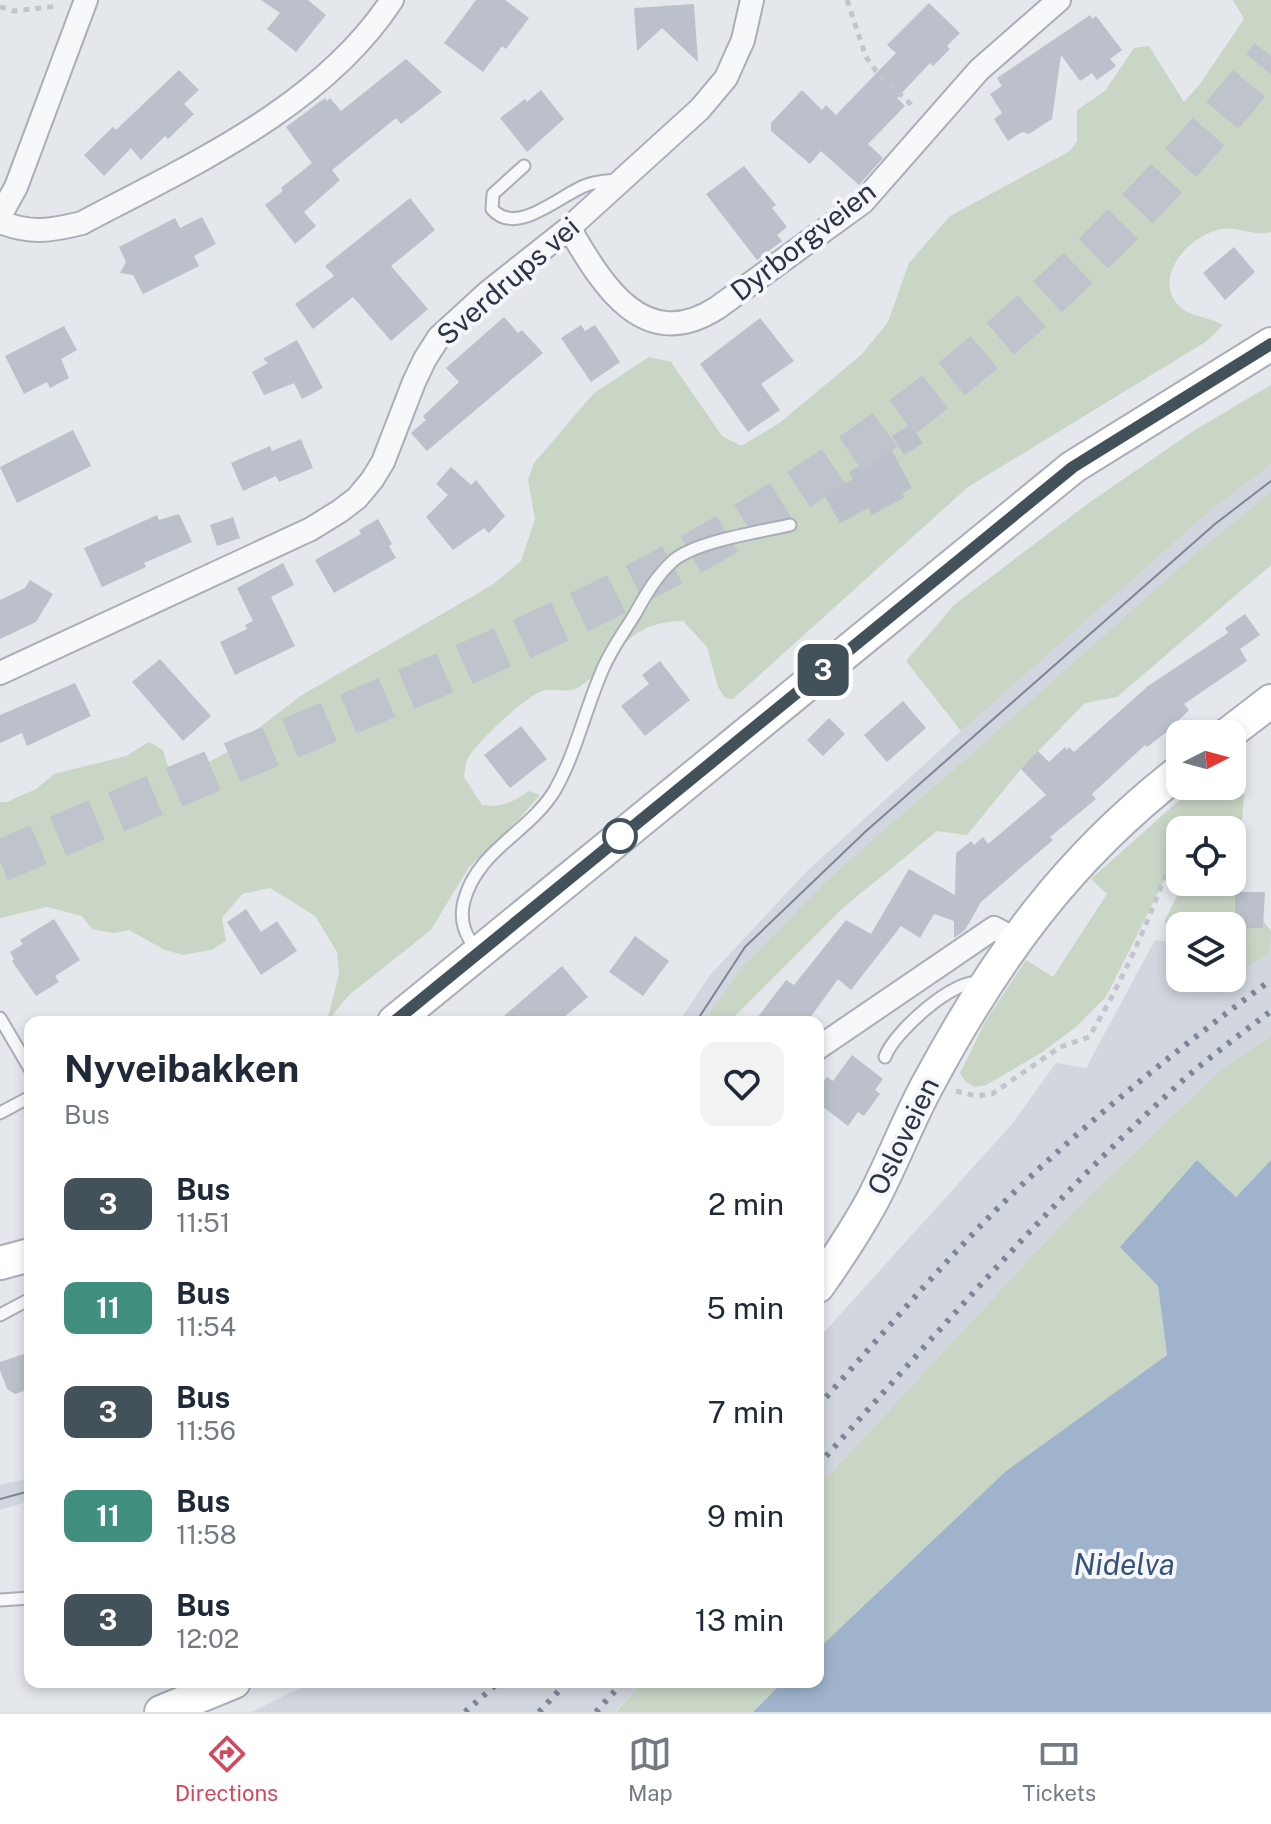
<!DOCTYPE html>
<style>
:root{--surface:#fff;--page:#f2f2f3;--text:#1f2937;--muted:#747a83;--line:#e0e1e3;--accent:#d1495b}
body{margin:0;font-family:"Public Sans",sans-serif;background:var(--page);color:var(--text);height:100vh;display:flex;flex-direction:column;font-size:30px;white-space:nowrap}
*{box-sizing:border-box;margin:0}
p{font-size:26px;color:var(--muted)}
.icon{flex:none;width:44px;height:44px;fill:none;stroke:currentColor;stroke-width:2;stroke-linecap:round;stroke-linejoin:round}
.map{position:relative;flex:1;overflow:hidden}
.drawer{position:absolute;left:24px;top:1016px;width:800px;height:672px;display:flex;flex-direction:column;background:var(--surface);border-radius:16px;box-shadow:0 4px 12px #0003}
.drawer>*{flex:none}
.badge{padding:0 16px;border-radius:12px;font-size:28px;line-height:52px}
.needle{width:52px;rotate:84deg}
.controls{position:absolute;left:1166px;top:720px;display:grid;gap:16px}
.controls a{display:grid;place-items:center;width:80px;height:80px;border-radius:16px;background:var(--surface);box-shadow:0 4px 12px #0003;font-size:40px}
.map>.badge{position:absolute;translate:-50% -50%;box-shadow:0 0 0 4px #fff}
.round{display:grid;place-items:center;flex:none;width:84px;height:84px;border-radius:16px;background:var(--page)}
.headline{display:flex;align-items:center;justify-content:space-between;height:136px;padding:0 40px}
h1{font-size:38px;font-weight:700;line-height:60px}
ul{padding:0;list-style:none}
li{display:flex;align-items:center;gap:24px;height:104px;padding:0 40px}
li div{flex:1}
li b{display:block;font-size:30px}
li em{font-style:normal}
li .badge{min-width:88px;font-weight:700;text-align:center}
.dock{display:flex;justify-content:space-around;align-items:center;height:112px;border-top:2px solid var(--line);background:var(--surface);font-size:22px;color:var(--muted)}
.dock a{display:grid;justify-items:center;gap:4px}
.dock .current{color:var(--accent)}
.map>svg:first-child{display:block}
.built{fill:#d2d6de}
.green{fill:#c9d6c5}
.water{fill:#9fb4cc}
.building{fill:#bbc0ca}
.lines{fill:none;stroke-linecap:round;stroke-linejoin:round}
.highway-tunnel{stroke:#bfc3cb;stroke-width:42;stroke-dasharray:42 21;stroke-linecap:butt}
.lane-casing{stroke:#a9aeb7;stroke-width:15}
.street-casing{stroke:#a9aeb7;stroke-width:26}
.secondary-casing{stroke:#a9aeb7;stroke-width:36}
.path{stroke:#c2c5cb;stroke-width:5;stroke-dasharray:6 6;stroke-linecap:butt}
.lane{stroke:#f7f8fa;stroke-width:11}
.street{stroke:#f7f8fa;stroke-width:22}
.secondary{stroke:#fff;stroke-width:32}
.tram{stroke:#7d8696;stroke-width:2}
.rail{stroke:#7d8696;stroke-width:6;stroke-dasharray:4 8;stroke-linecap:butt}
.line-casing{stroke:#fff;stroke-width:18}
.line{stroke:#43525a;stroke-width:12}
.stop-dot{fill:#fff;stroke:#43525a;stroke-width:4}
.labels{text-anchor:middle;stroke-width:8;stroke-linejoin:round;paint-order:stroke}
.street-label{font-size:28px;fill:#2b3445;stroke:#f4f6f9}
.water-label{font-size:30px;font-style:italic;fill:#34527a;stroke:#f4f6f9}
</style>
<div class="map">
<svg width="1271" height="1712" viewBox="0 0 1271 1712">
<rect width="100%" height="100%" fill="#e4e7ec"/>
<g class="built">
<path d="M1271 428V530L976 750 832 875 742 967 704 1022H679L710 975 808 870 961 731Z"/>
<path d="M1271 930V1036L1218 1072 1074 1211 818 1487V1339L1012 1124 1056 1063 1086 1068 1155 940 1180 943V978H1232V948Z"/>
<path d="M30 1478V1501L0 1510V1485Z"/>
<path d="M313 1682H642L615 1712H251Z"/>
</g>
<g class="green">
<path d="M1233 0H1271V232C1254 237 1238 226 1222 229 1191 234 1152 275 1178 305 1190 318 1209 316 1223 325L1207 341 968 487 733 699 725 698 718 687 707 647 683 621C624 622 622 657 582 685 570 694 560 689 546 690 529 692 476 743 468 758 465 763 465 771 464 777L482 805C503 808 512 802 529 791L540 795 518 820 469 867 431 930 349 995 327 1022 339 973 337 952 315 916 270 888 242 894 222 918 226 941 211 950 183 955 165 950 129 930 114 933 92 929 82 916 47 907 0 918V802H7L36 789 54 774 126 756 149 742 163 750 170 773 179 778 227 752 302 695 492 585 521 561 535 519 528 480 534 463 594 393 649 357 671 362 722 436 741 446 778 424 861 355 888 322 909 263 950 216 1070 151 1077 141V110L1105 91 1134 48 1149 46 1184 102 1200 84 1244 19Z"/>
<path d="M1271 385V464L1207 513 961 731 906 661 954 605 1090 502 1195 430Z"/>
<path d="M1271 492V565L1117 697 1085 703 1021 769 967 835 937 831 844 907 729 1022H704L742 967 832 875 976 750 1193 556Z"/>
<path d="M1232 759 1244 796 1237 885 1271 931 1268 955 1239 971 1232 967V926H1180V933L1164 922 1184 882H1232V830H1180V873L1170 869 1106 997 1076 1027 1041 1053 986 1085 975 1087 965 1081 960 1073 986 1020 1026 960 1053 977 1107 894 1091 879 1195 786H1232Z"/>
<path d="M1271 1036V1160L1236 1197 1197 1160 1158 1286 1167 1355 1006 1471 818 1649V1487L1074 1211 1218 1072Z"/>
<path d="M642 1682H783L753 1712H616Z"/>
</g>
<path class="water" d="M1197 1160 1236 1197 1271 1160V1712H753L783 1682H818V1649L1006 1471 1167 1355 1158 1286 1120 1247Z"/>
<g class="building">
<path d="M261 0H308L326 15 296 52 267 29 280 13Z"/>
<path d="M476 0H505L529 18 506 49 502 46 483 72 444 43Z"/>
<path d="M929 3 960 33 947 46 950 49 933 66 930 63 897 98 905 106 868 144 883 158 859 185 821 151 810 164 771 131V123L802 90 822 110 826 105 836 115 896 53 887 45Z"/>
<path d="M694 4 698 62 662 28 637 51 634 8Z"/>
<path d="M1090 15 1092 19 1096 16 1122 50 1110 59 1116 66 1097 80 1092 73 1080 81 1061 55 1052 119 1029 134 1022 132 1008 141 994 119 1002 113 990 94 1002 86 997 78Z"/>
<path d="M406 59 442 92 401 124 396 118 332 170 340 180 304 212 316 226 295 244 265 205 283 191 281 188 312 163 286 127 325 98 327 101 330 98 341 111Z"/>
<path d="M179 70 199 90 184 104 194 114 168 139 165 136 141 160 131 148 104 176 84 155 113 127 116 130Z"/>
<path d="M541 90 564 119 527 152 500 118 525 99 527 102Z"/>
<path d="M744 166 776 205 772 208 787 227 777 235 782 241 757 260 706 194Z"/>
<path d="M410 198 435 230 391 266 428 309 391 341 353 297 313 329 295 304 334 276 325 266Z"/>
<path d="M202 217 216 244 194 256 199 266 143 294 133 275 120 273 126 262 119 247 175 218 180 228Z"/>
<path d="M1234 247 1255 272 1225 300 1203 273Z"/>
<path d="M504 317 518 333 522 330 543 353 427 451 411 433 426 420 423 416 459 382 446 368Z"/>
<path d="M760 318 794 361 761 384 780 410 748 432 700 364Z"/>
<path d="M581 325 585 331 595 325 620 362 591 382 561 338Z"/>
<path d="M64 326 77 350 61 359 69 378 50 388 47 382 24 394 5 356Z"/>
<path d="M297 340 323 388 302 399 294 383 264 395 252 372 268 363 263 359Z"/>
<path d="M910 425 923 443 904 455 892 436Z"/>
<path d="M73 430 91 466 17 503 0 467Z"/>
<path d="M301 439 313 468 279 482 276 476 243 491 231 463 270 446 272 451Z"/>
<path d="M891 449 912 488 902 493 905 497 872 515 868 508 840 523 824 495 853 479 849 472Z"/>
<path d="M451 467 471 485 476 480 505 516 489 533 484 528 453 550 426 517 448 495 436 484Z"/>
<path d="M179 514 192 542 144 563 146 567 102 587 84 548 157 515 159 520Z"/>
<path d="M233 517 240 538 217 546 210 525Z"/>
<path d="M378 519 392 544 389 546 396 558 334 593 315 560 361 534 359 530Z"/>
<path d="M283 563 294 585 271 597 295 646 235 675 220 642 247 629 245 625 253 621 237 588Z"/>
<path d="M30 580 53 594 36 622 0 639V600L25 588Z"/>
<path d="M1245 614 1260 635 1240 649 1247 661 1184 704 1189 710 1168 731 1147 747 1145 745 1092 794 1096 799 1050 837 1053 840 981 902 965 930 954 938V921L934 914 920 938 901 926 851 990 838 979 807 1022H754L786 980 794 985 846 920 871 934 909 869 955 895 956 853 971 841 974 845 983 837 988 844 1046 795 1021 769 1038 751 1049 762 1065 747 1067 750 1069 747 1074 752 1148 686 1228 633 1225 628Z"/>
<path d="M160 659 211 716 183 741 132 682Z"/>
<path d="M660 661 690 700 645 736 621 706 649 684 642 675Z"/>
<path d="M75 683 91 716 27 746 22 733 0 743V715Z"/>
<path d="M903 701 926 728 887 762 864 735Z"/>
<path d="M829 718 845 734 823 756 807 740Z"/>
<path d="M521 726 547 759 510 788 484 755Z"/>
<path d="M1235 892H1265L1263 928H1239L1240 918H1235Z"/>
<path d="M246 909 261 932 277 921 297 951 261 975 227 922Z"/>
<path d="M54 919 80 960 55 976 59 982 36 996 12 961 14 959 10 952 23 944 20 940Z"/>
<path d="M635 936 669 961 643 996 609 972Z"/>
<path d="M562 966 588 997 558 1022H497Z"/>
<path d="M852 1055 883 1079 875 1090 880 1094 864 1116 858 1112 848 1126 818 1103V1089L827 1077 833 1081Z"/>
<path d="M30 1352V1389L15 1394 7 1389 0 1370V1362Z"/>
</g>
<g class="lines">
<path class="highway-tunnel" d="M0 861C120 810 240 759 360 709 490 654 620 599 740 526 946 403 1123 243 1271 56"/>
<g class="lane-casing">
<g id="lane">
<path d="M524 166 493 194 492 209C517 238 562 193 587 185 597 181 608 181 618 180"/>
<path d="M478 951C465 936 459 921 464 901 478 849 529 833 555 790 576 753 585 710 602 671 610 651 624 632 635 614 646 594 657 575 674 560 698 541 759 532 790 525"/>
<path d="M0 1018 30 1069"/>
<path d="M885 1057C893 1033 955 977 980 983"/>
<path d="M0 1113 30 1097"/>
<path d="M0 1315 30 1299"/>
<path d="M0 1600 30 1598"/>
</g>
</g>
<g class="street-casing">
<g id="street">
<path d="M0 216 16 187 86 0"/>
<path d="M0 222C31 234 50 231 82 223 191 165 322 107 392 0"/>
<path d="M569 228C602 284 643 355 717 308L863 202 979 70 1059 0"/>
<path d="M0 673 311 529 340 511 357 498 372 480 383 462 414 382 425 359 439 337 487 293 569 228 700 109 726 78 743 40 752 0"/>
<path d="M818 1048 994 928 1015 939"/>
</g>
</g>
<g class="secondary-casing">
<g id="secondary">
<path d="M1228 734 1271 701"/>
<path d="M394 1022 1073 467 1271 344"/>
<path d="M0 1263 30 1255"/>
<path d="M818 1286C837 1259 855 1232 871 1203 892 1164 907 1122 929 1082 996 957 1067 859 1180 771"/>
<path d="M161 1712 234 1682"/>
</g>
</g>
<g class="path">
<path d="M847 0 866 57 879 75 915 108"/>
<path d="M0 7 14 11 58 6"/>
<path d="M956 1091 976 1096 992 1094 1060 1047 1089 1037C1127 974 1154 909 1178 840"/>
</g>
<use href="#lane" class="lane"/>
<use href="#street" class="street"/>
<use href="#secondary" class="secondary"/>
<g class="tram">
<path d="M696 1022 745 947 865 832 1215 524 1271 481"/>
<path d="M0 1499 30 1491"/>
</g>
<g class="rail">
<path d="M818 1406C878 1340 936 1270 999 1207 1083 1124 1176 1050 1271 980"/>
<path d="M818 1465C936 1335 1051 1200 1181 1082 1209 1057 1241 1034 1271 1011"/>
<path d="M465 1712 499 1682"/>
<path d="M539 1712 567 1682"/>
<path d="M596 1712 623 1682"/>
</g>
</g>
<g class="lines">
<g class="line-casing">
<path id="line" d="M394 1022 1073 467 1271 344"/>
</g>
<use href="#line" class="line"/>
</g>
<circle class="stop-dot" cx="620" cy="836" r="16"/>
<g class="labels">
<g class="street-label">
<text transform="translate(803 241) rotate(-38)" y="10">Dyrborgveien</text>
<text transform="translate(508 281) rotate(-41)" y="10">Sverdrups vei</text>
<text transform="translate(903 1136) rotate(-64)" y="10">Osloveien</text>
</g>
<g class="water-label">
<text x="1124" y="1575">Nidelva</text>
</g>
</g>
</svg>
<div class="controls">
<a><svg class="needle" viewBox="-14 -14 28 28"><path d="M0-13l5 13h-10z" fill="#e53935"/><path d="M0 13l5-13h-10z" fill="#747a83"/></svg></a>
<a><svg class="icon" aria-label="locate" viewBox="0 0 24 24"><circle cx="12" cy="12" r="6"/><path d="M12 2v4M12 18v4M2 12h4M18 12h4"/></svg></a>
<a><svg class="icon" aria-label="layers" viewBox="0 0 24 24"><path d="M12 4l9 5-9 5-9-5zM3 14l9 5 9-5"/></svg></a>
</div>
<b class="badge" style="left:823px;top:670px;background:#43525a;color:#fff">3</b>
<section class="drawer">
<div class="headline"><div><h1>Nyveibakken</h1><p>Bus</p></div><a class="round"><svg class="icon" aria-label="heart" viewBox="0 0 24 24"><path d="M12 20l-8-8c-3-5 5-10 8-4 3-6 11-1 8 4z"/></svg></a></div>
<ul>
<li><span class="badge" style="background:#43525a;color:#fff">3</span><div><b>Bus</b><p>11:51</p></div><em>2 min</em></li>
<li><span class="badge" style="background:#41907f;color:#fff">11</span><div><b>Bus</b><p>11:54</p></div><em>5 min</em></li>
<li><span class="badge" style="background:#43525a;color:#fff">3</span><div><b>Bus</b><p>11:56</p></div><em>7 min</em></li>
<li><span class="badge" style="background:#41907f;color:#fff">11</span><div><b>Bus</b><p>11:58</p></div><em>9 min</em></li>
<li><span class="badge" style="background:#43525a;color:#fff">3</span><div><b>Bus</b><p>12:02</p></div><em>13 min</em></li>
</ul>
</section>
</div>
<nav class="dock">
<a class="current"><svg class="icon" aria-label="directions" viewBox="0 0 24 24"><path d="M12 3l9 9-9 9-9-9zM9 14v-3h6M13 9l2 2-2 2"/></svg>Directions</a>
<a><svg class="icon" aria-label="map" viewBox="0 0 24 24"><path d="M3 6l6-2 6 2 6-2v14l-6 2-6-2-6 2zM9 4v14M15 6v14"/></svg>Map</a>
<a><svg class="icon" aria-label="tickets" viewBox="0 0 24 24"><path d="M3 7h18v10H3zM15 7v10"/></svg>Tickets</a>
</nav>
